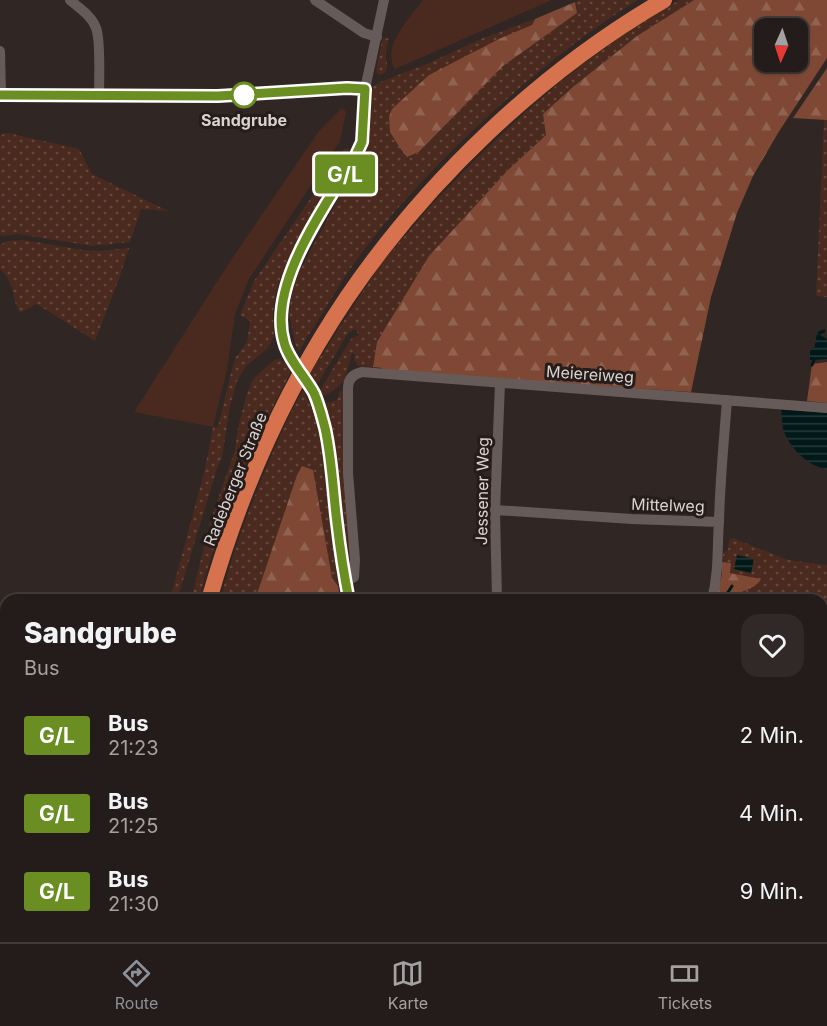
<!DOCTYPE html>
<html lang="de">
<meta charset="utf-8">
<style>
:root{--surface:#241c1a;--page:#302927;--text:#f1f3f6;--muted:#a3a1a2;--line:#413a39;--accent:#8c9099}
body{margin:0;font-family:Inter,sans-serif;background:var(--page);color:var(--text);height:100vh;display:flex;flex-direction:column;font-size:22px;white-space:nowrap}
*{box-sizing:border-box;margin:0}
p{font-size:20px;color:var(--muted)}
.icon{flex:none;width:33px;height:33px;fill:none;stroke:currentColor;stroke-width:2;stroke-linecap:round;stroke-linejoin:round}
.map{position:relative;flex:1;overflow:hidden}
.sheet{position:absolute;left:0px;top:594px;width:828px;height:348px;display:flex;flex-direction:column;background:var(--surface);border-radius:18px 18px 0 0;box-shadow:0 2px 4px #0004,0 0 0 2px var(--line)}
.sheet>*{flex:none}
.badge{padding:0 12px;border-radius:4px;font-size:21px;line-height:39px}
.needle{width:39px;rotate:183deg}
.tools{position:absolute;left:754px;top:18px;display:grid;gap:12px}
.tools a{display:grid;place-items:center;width:54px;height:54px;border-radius:12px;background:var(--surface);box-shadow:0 2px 4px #0004,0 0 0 2px var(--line);font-size:30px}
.map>.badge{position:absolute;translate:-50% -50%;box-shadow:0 0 0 3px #fff}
.round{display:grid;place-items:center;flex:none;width:63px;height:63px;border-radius:18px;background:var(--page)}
.headline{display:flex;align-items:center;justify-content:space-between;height:102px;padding:0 24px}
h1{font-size:28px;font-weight:800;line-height:45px}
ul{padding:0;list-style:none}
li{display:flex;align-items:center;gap:18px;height:78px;padding:0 24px}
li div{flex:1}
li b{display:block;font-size:22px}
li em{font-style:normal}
li .badge{min-width:66px;font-weight:700;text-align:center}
.tabs{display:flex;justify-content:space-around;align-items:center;height:84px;border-top:2px solid var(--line);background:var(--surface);font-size:16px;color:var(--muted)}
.tabs a{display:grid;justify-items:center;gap:3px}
.tabs .selected{color:var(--accent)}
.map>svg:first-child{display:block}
.grass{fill:url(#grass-dots)}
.forest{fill:url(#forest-firs);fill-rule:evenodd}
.garden{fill:#4a2a1e}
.water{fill:url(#water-rules)}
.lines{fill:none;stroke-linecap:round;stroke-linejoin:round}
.stream{stroke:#011a19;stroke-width:3}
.minor{stroke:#665b58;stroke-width:10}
.trunk{stroke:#d6724d;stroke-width:16}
.line-casing{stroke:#fff;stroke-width:14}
.line{stroke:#6b8e23;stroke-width:9}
.stop-dot{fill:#fff;stroke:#6b8e23;stroke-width:3}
.labels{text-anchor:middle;stroke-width:6;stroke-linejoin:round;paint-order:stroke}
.stop-label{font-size:16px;font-weight:bold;fill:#dad3d1;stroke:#261d1a}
.street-label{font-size:16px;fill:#dad3d1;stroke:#261d1a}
</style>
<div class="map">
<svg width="827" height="942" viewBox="0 0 827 942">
<defs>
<pattern id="grass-dots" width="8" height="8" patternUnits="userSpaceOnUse" patternTransform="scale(1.5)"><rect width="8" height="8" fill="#4a2a1e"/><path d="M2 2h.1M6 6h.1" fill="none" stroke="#64483e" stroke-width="1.8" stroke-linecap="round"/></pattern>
<pattern id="forest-firs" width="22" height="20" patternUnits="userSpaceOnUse" patternTransform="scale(1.5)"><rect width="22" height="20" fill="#7e4834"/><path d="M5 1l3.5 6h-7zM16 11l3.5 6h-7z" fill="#906250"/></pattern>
<pattern id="water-rules" width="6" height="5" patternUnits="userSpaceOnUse" patternTransform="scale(1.5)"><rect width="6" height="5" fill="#011a19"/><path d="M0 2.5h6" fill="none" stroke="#253a39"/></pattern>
</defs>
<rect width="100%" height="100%" fill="#302623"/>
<g class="grass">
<path d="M579 0H638C583 34 534 74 487 117 442 159 400 202 363 251 342 279 325 310 306 339L299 352 295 344 289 313 294 281 362 155 369 132 371 88 380 82 427 64 483 38 535 19 532 25 407 157 420 152 503 66 577 13 575 2Z"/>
<path d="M679 0H694L637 36 574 86 546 135 508 170 377 342 373 367 358 366 354 360 355 355 352 353 344 381 334 390 324 396 320 390 351 339 359 335 355 329 348 333 317 385 310 373 380 265 432 204 479 156 534 104 579 67 626 33Z"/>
<path d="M383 37 389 39C387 44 386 49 386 54 386 65 392 73 378 75L376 70Z"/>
<path d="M824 120H827V297L816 296Z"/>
<path d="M8 133 79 149 92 174 168 211 141 209 130 242 92 246 18 234 1 236 0 235V135Z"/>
<path d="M345 148 349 149 281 276 276 293 273 312 274 336 268 348 246 366 237 381 230 406 222 457 217 469 177 600H175L172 592 205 469 213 427H218L232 369 236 357 247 342 250 321 240 315 254 281Z"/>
<path d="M23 240 83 250 101 251 129 248 120 276 95 341 37 304 20 313 16 305 12 288 7 277 0 269V245L7 241Z"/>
<path d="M276 359C284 359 287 364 292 370 253 443 219 520 199 600H191L210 522 235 450 238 428 247 393 253 379 272 362Z"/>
<path d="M303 390C320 420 322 455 326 489 330 521 334 553 338 586L332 578 297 475 255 600H220C231 557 247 515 264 473 276 445 288 416 303 390Z"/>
<path d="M341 390H344L350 574H347L334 448 324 404 337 400Z"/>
<path d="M733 538 788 560 827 565V656H822V600H729L732 596 758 584C742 578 722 575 723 553L728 550 729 540Z"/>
</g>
<g class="forest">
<path d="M694 0H827V58L778 133 753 176 737 213 711 297 691 392 382 371V368L373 367 377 342 429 256 508 170 546 135 543 114 574 86 637 36ZM765 28H798V62H765Z"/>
<path d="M575 2 577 13 503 66 419 152 407 157 400 148 390 132 389 117 392 109 429 75 501 38 532 25 535 19Z"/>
<path d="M827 68V120L793 118Z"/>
<path d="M827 362V403L807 401 812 364Z"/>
<path d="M302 466 313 470 332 578 338 586 341 600H255L297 475Z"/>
<path d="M722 562 731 563 730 573 761 579C755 591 737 590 729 600H716L722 574Z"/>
<path d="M0 701 6 702V936H92L90 942H0Z"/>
<path d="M145 936H432L433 942H143Z"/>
</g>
<g class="garden">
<path d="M423 0H552L395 69C381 46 410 18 423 0Z"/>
<path d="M342 108 346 112 340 141 249 279 235 314 227 370 213 427 134 412 229 263 319 131Z"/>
<path d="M455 936H565L574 942H450Z"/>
</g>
<g class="water">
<path d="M817 333 827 339V359L810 360V350H814Z"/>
<path d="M781 410H790L827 413V469C808 467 789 447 783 429 782 423 782 416 781 410Z"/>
<path d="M737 555 754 559 751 573 734 569Z"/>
</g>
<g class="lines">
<g class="stream">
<path d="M819 333 824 331"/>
<path d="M812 365 814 360"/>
<path d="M723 600 732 586"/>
</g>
<g class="minor">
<path d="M70 0C79 8 92 16 96 28 101 40 99 80 99 96"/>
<path d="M315 0 364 33 377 37"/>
<path d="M0 51 1 95"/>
<path d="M0 95 218 96 347 89H365"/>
<path d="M495 510 632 519 719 522"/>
<path d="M346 582 354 577 355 560 348 473V388C348 379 353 374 362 372L827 408"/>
<path d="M349 600C344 575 340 549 337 523 333 490 331 457 324 424 319 402 309 385 297 366 293 359 286 351 284 342 267 284 327 203 356 155L362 142 365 89 384 0"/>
<path d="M497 600 495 510 500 383"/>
<path d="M712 600C719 571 717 550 719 521 720 481 724 440 727 400"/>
<path d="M822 683H827"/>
<path d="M822 837 827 840"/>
<path d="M434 936 436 942"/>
<path d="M572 936 582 942"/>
<path d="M769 936 777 942"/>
</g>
<g class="trunk">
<path d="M209 600C239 494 285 390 346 299 426 181 540 72 664 0"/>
<path d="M122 942 124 936"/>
</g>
</g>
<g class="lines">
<g class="line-casing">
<path id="line" d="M0 95 218 96 347 88 365 89 362 142 356 155C327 204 267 284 284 342 288 359 306 378 314 393 319 404 322 417 325 428 332 459 333 492 337 523 340 549 344 575 349 600"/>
</g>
<use href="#line" class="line"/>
</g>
<circle class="stop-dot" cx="244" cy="95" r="12"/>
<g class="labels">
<g class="stop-label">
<text x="244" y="126">Sandgrube</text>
</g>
<g class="street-label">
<text transform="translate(590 374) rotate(4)" y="6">Meiereiweg</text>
<text transform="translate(235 479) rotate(-68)" y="6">Radeberger Straße</text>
<text transform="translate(482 491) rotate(-89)" y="6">Jessener Weg</text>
<text transform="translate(668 505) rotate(2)" y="6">Mittelweg</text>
</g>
</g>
</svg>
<div class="tools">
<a><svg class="needle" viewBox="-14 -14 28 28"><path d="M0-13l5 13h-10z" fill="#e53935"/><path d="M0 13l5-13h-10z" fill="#a3a1a2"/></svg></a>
</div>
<b class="badge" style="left:345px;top:174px;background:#6b8e23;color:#fff">G/L</b>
<section class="sheet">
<div class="headline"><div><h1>Sandgrube</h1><p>Bus</p></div><a class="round"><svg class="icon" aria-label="heart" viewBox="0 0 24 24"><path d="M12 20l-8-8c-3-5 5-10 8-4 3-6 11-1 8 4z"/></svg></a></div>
<ul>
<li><span class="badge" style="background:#6b8e23;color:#fff">G/L</span><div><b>Bus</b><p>21:23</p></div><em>2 Min.</em></li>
<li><span class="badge" style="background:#6b8e23;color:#fff">G/L</span><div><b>Bus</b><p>21:25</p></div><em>4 Min.</em></li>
<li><span class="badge" style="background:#6b8e23;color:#fff">G/L</span><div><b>Bus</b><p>21:30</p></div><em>9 Min.</em></li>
</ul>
</section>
</div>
<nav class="tabs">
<a class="selected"><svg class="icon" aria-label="directions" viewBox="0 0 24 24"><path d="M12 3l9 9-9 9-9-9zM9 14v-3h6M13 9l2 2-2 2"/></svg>Route</a>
<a><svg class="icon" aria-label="map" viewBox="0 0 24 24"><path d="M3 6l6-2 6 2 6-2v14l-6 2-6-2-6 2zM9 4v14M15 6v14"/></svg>Karte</a>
<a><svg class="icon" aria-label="tickets" viewBox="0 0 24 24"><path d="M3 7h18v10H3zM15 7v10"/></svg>Tickets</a>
</nav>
